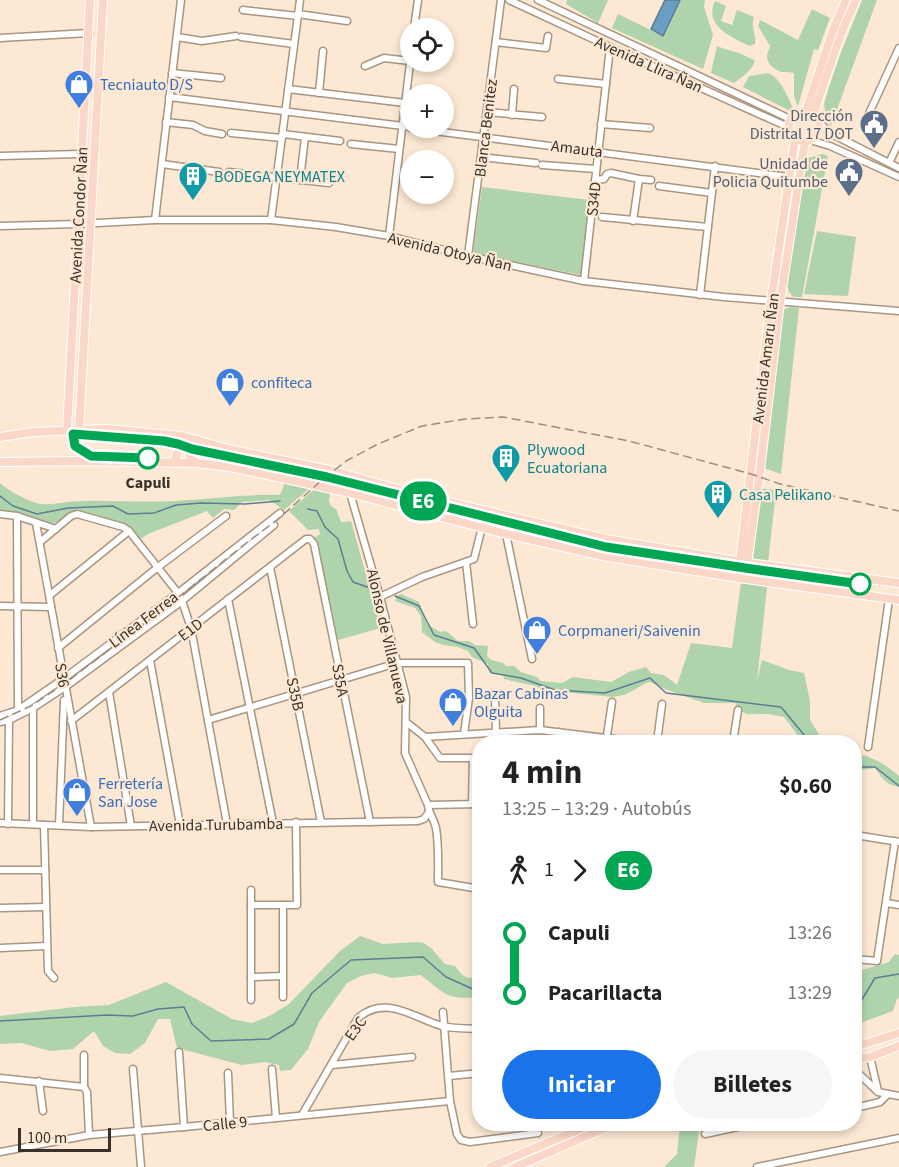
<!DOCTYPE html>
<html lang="es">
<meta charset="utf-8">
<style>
:root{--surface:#fff;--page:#f6f6f6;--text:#222;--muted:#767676;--accent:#1a73e8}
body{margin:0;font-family:"Source Sans 3",sans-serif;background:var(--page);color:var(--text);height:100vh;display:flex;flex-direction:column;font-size:22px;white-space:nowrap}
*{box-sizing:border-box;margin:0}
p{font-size:20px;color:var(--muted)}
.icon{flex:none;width:33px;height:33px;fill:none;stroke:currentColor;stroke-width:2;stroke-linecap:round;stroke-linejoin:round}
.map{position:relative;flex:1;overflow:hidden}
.details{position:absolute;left:472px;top:735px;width:390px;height:396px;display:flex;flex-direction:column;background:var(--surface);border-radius:24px;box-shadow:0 3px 9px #0003}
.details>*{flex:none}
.badge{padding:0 12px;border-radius:20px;font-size:21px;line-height:39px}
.tools{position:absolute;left:400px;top:18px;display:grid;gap:12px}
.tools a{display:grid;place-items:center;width:54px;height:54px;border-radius:50%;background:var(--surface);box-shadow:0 3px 9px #0003;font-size:30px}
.scale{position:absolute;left:18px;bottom:15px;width:93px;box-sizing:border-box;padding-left:6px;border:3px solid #3a322a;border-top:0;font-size:16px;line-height:21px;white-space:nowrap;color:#3a322a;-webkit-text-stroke:4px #fce8d3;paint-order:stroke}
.map>.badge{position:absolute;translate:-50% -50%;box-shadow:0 0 0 3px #fff}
.legs{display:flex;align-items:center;gap:9px;height:66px;padding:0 30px;font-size:20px}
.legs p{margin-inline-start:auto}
.head{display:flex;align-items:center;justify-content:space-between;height:102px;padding:0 30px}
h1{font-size:33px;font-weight:700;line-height:45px}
.cta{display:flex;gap:12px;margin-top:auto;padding:12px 30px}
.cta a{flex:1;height:69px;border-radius:36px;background:var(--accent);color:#fff;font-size:24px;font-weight:700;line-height:69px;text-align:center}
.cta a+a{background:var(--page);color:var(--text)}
ul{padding:0 30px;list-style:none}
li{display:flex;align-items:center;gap:21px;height:60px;font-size:22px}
li i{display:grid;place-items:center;width:9px;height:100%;margin:0 8px;background:currentColor}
li i::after{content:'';width:15px;height:15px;margin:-8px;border:4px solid;border-radius:50%;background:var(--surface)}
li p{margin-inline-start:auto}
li:first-child i{background:linear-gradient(#0000 50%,currentColor 0)}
li:last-child i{background:linear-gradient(currentColor 50%,#0000 0)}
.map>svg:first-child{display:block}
.green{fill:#afd4ac}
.water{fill:#6a9ec3;stroke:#5c7e95;stroke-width:1.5}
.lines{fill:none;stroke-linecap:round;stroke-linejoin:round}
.stream{stroke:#5c7e95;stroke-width:1.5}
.minor-casing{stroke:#a89582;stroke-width:9}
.major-casing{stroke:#fff;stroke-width:10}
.minor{stroke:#fff;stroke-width:6}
.major{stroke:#fad7c7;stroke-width:8}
.rail{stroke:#9c8e7f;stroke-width:1.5;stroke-dasharray:9 4.5;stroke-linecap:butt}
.line-1-casing{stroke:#fff;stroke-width:14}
.line-1{stroke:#00a651;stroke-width:9}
.stop-1-dot{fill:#fff;stroke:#00a651;stroke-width:3}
.labels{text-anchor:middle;stroke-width:4.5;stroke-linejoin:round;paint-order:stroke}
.street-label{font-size:16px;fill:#3a322a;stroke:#fce8d3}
.shop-label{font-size:16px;fill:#366cbe;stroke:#fce8d3;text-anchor:start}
.service-label{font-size:16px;fill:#4e5e75;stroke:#fce8d3;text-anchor:end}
.culture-label{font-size:16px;fill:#0d838f;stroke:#fce8d3;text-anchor:start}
.stop-label{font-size:16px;font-weight:bold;fill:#3a322a;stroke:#fce8d3}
</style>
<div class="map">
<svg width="899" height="1167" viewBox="0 0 899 1167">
<rect width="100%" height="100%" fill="#fce8d3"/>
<g class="green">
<path d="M567 0H608L598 23 566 4Z"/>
<path d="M680 0H705L704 7 713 35 703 69 612 28 618 14 663 36Z"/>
<path d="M862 0H877L831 126 826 115 824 104 830 84 840 55Z"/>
<path d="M715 1 726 6 721 21 732 25 737 10 754 17C750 26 757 35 755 44L750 46C732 38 703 25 715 1Z"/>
<path d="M812 9 830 18 818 50 814 49 798 106 794 97V73C791 72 788 72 784 72 777 72 766 64 767 56 767 53 769 50 770 46L758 26 760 20 798 40Z"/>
<path d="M717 46C724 49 730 50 736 52 742 54 749 58 755 60 753 70 742 77 734 83L711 73Z"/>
<path d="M768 73C781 78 788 98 794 110L792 112 743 87 749 76Z"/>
<path d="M823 154 828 156 802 297H793L789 292 786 281 806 161 808 158Z"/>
<path d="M482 187 590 200 581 275 473 253Z"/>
<path d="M817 231 856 237 848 296 804 294Z"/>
<path d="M791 307 799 308 781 474 764 468 782 310Z"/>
<path d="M285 482 311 487 284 510 269 500 242 502 234 510 224 509 213 518 207 511 148 534 139 540 125 524 79 513 69 515 58 522 52 523 14 511H0V483C7 490 31 503 41 504 55 505 68 501 82 501 113 500 144 503 174 501 210 499 245 494 280 495Z"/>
<path d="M761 488 776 491 768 563 753 559Z"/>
<path d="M315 489 330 492 329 501 331 506 336 509 341 522 351 521 381 628 338 640 314 538 320 534 319 529 308 530 289 511Z"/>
<path d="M741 583 767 587 757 681 762 660 789 670 804 673 810 701V720L824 742H803L784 717C778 716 773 715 768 714 752 713 744 719 735 703H704L665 689 650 682C642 684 639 688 632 691 626 695 619 696 612 697L563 692H549L535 686 504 679 503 674 489 673 488 664 472 657 468 651 458 647 443 645 435 642 422 632 421 616 415 608 395 601 397 596 401 594 419 602 427 624 440 632 446 631 458 641H469L475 645 488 646 487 656 491 660 503 663 506 666H514L521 672 537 677 541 681 562 683 573 677 611 682 629 672 646 667 651 673 664 675 677 685 691 643 732 648Z"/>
<path d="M855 754C860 755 865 755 869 757 881 762 890 768 899 776V787C885 784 883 779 875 768L855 771Z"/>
<path d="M360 936 383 944 416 942 424 943 432 949 445 964 455 966C462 976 468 982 480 975V996C449 1002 445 994 421 975L392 978 375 973 361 976 347 983 319 1022 308 1049 291 1070 280 1071 279 1065 265 1062 242 1065 177 1048 170 1019H158L145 1043 130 1054 115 1053 103 1046 94 1031 73 1049 50 1051 21 1043 0 1044V1016L75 1007 109 1005 166 982 232 1019 252 1023 269 1016 289 1004 340 951Z"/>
<path d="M895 954 899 955V998L897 999 893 1011 855 1025V983L859 971 889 962Z"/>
<path d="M680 1124H700L694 1167H664L677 1154Z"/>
</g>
<path class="water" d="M665 0H680L663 36 651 29Z"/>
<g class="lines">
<g class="stream">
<path d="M0 496 13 506 37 514 68 508 113 506 128 514 154 513 176 505 201 503 245 504 280 501"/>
<path d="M308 509 317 511 325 527 338 539 347 571 353 582 370 588"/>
<path d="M395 596 419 606 434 635 474 648 492 673 521 678 555 690 605 693 650 678 666 693 781 707 810 742"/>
<path d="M855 767H875L899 786"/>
<path d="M855 1011 875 978 899 974"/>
<path d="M0 1021 107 1015 133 1016 158 1009 184 1007 192 1024 211 1041 269 1039 294 1024 312 993 351 960 423 957 446 977 475 990 480 988"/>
</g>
<g class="minor-casing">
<g id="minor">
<path d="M509 0 610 47 788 127"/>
<path d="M538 0 790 119"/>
<path d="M243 10 298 16"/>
<path d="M298 14 347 21"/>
<path d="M414 28 418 0"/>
<path d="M177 37 202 41 236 36"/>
<path d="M241 37 294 44"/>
<path d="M0 38 89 33"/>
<path d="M496 42 546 48 548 36"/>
<path d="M365 66 384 58 410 61"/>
<path d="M172 73 221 78"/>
<path d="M558 79 606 84"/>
<path d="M288 89 405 103"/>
<path d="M319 93 323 51"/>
<path d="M169 97 411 127"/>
<path d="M487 112 542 117"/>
<path d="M512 115 514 89"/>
<path d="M866 120 899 48"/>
<path d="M818 121 828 131 836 136 899 168"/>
<path d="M166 122 193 125 205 131 222 134"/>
<path d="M601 124 650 128"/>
<path d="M411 128 789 177"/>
<path d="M231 133 282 138"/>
<path d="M283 134 340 141"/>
<path d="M810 140 830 146 899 177"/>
<path d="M351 144 399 149"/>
<path d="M0 156 81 154"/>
<path d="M481 157 536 163"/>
<path d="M889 163 899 142"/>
<path d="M162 164 219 172"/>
<path d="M542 165 596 169"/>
<path d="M229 172 329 183"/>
<path d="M300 180 305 137"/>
<path d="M595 180 604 179 607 174 611 173 639 179 651 180"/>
<path d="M659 186 712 193"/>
<path d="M602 217 708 227"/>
<path d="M155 220 181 0"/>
<path d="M271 220 300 0"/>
<path d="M633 221 639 179"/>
<path d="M0 226 78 224 155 220H271L336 227 389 236 468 256 584 281 724 297 899 311"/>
<path d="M389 236 411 55"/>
<path d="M468 256 501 0"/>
<path d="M584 281 610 47"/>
<path d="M700 295 715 166"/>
<path d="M350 493 380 597 406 697 405 753 428 805C429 814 434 819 436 828 439 846 438 864 438 882L480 889"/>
<path d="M0 514 17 516 56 529"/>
<path d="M17 516 18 710"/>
<path d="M36 523 91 827"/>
<path d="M506 534 532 659"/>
<path d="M40 542 71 516 77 514 123 527 129 531 178 593 182 601 191 628 227 824"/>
<path d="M466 562 473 624"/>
<path d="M270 567 321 822"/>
<path d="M50 595 129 531"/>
<path d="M380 597 422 577 474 559 482 527"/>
<path d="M228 599 273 823"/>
<path d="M0 606 51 607"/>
<path d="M58 648 158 567 226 516"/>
<path d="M150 660 180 825"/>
<path d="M109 692 131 826"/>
<path d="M495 697 496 733"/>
<path d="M33 708V824"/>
<path d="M0 716 18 710 63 679 178 593 280 513"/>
<path d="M208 720 397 663H468L469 698 464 734"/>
<path d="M71 721 306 539H310L314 544 370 822"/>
<path d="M0 722 9 720 33 708 65 687 182 601 274 525"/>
<path d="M406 722 425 737 540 730 638 742"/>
<path d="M540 730V708"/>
<path d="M425 737 440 758H480"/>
<path d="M557 742 559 732"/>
<path d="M606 742 612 702"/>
<path d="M657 742 662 704"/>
<path d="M733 742 738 710"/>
<path d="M868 747 889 599"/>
<path d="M472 804 473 759"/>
<path d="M428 805 480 804"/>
<path d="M0 823 91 827 418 821 424 819 429 812"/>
<path d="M8 824 9 720"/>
<path d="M44 825 48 971 54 978"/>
<path d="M59 825 64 700"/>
<path d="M855 835 899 842"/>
<path d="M0 870H45"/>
<path d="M251 890V1000"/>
<path d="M886 903 899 905"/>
<path d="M251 905H297L296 822"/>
<path d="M283 905V997"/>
<path d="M0 908 46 907"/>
<path d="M0 948 47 946"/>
<path d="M855 959 877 961 895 841"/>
<path d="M478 967 480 957"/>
<path d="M251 977 283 976"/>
<path d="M443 1012 450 1101 457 1134 461 1140 470 1142 538 1133"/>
<path d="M179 1052 184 1127"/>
<path d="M84 1055V1087L87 1092 89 1135"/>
<path d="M870 1057 878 1091"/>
<path d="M332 1065 412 1057"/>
<path d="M133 1069 141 1167"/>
<path d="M272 1069 276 1118"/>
<path d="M855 1070 878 1092 899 1096"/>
<path d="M228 1073 230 1123"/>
<path d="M449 1076 480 1073"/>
<path d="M0 1078 84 1087"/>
<path d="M39 1081 43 1111"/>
<path d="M855 1108 880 1102 888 1094"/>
<path d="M302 1115 358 1018C386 994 414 1018 442 1026 454 1029 468 1028 480 1029"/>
<path d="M705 1134 752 1124"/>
<path d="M0 1152 89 1135 184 1127 450 1101"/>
<path d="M757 1167 899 1138"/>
</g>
</g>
<g class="major-casing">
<g id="major">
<circle cx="804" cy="126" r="15"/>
<path d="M806 111 833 30 846 0"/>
<path d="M813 115 842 31 856 0"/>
<path d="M67 430 90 0"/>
<path d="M79 430 103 0"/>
<path d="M0 437 33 432 107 429 182 436 228 449 334 471 418 495 606 539 748 563 899 583"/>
<path d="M0 462 80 461 196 463 230 467 350 493 506 534 603 556 732 577 899 600"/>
<path d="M173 463C179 453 179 446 175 436"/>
<path d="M196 463C187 455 185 447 197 440"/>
<path d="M738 578 771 301 795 139"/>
<path d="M745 579 760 471 780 302 805 141"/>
<path d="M855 1047 899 1033"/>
<path d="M855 1059 870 1057 899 1046"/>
<path d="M490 1167 592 1124"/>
<path d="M515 1167 615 1124"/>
</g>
</g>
<use href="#minor" class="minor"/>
<use href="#major" class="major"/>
<path class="rail" d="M0 720 31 706 64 684 176 599 245 544 277 520 321 481 346 461 378 444 422 426 465 419 503 417 629 441 751 474 780 484 899 511"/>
</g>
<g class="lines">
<g class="line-1-casing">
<path id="line-1" d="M148 458 91 456 75 446 73 434 164 441 178 444 192 449 327 477 606 547 752 569 860 584"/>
</g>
<use href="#line-1" class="line-1"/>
</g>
<defs>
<g id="shop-pin" transform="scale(1.5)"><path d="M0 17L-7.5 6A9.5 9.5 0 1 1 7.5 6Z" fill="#3f7fe0" stroke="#fce8d3"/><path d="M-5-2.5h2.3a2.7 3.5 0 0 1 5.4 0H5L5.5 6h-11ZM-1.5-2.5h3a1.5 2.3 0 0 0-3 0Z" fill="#fff"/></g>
<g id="civic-pin" transform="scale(1.5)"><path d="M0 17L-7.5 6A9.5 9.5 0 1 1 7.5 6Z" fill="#5c6f8a" stroke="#fce8d3"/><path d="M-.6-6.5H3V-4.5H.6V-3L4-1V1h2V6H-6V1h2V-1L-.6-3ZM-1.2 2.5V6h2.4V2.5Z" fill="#fff"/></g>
<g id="building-pin" transform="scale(1.5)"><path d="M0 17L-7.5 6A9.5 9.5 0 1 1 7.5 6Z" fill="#0f9aa8" stroke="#fce8d3"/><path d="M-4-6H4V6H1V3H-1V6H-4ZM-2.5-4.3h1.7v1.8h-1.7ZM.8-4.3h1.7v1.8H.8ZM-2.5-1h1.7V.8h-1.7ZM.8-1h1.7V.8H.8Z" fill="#fff"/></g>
</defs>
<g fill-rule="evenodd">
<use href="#shop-pin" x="79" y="84"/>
<use href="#civic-pin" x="874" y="124"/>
<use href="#civic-pin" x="849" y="172"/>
<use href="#building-pin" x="193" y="176"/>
<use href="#shop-pin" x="230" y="382"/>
<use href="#building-pin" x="506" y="458"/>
<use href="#building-pin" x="718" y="494"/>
<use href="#shop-pin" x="537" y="630"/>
<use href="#shop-pin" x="453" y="702"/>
<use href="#shop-pin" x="77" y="792"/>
</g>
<g class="stop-1-dot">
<circle cx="148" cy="458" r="10"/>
<circle cx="860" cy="584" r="10"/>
</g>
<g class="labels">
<g class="street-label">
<text transform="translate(649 64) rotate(24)" y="6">Avenida Llira Ñan</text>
<text transform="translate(485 128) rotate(-83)" y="6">Blanca Benitez</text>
<text transform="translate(577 148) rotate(7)" y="6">Amauta</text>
<text transform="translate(593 199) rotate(-84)" y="6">S34D</text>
<text transform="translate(78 215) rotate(-87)" y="6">Avenida Condor Ñan</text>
<text transform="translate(450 251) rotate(13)" y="6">Avenida Otoya Ñan</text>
<text transform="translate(765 358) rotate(-83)" y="6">Avenida Amaru Ñan</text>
<text transform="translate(143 619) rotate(-37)" y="6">Línea Ferrea</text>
<text transform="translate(190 629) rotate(-38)" y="6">E1D</text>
<text transform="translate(388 636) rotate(77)" y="6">Alonso de Villanueva</text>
<text transform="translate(63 675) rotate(80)" y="6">S36</text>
<text transform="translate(341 680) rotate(79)" y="6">S35A</text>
<text transform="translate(296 694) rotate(78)" y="6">S35B</text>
<text transform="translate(216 824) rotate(-1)" y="6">Avenida Turubamba</text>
<text transform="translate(355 1028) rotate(-55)" y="6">E3C</text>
<text transform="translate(225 1123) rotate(-6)" y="6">Calle 9</text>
</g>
<g class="shop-label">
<text x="100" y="90">Tecniauto D/S</text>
<text x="251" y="388">confiteca</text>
<text x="558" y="636">Corpmaneri/Saivenin</text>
<text x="474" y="699">Bazar Cabinas<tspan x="474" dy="18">Olguita</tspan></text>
<text x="98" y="789">Ferretería<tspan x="98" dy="18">San Jose</tspan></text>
</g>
<g class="service-label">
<text x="853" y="121">Dirección<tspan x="853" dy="18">Distrital 17 DOT</tspan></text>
<text x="828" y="169">Unidad de<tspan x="828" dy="18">Policia Quitumbe</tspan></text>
</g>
<g class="culture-label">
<text x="214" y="182">BODEGA NEYMATEX</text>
<text x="527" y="455">Plywood<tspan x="527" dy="18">Ecuatoriana</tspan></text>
<text x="739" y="500">Casa Pelikano</text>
</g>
<g class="stop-label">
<text x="148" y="488">Capuli</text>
</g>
</g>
</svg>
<div class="tools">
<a><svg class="icon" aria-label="locate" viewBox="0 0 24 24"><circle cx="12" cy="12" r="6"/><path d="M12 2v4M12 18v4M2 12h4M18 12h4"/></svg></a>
<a>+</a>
<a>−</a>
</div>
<div class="scale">100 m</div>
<b class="badge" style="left:423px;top:501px;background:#00a651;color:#fff">E6</b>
<section class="details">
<div class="head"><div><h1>4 min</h1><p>13:25 – 13:29 · Autobús</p></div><b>$0.60</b></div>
<div class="legs"><svg class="icon" aria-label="walk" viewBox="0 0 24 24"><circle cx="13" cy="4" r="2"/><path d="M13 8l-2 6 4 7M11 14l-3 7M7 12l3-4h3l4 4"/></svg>1<svg class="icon" aria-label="forward" viewBox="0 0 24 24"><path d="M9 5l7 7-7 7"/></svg><b class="badge" style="background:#00a651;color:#fff">E6</b></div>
<ul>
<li><i style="color:#00a651"></i><b>Capuli</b><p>13:26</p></li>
<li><i style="color:#00a651"></i><b>Pacarillacta</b><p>13:29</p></li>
</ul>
<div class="cta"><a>Iniciar</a><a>Billetes</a></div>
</section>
</div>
